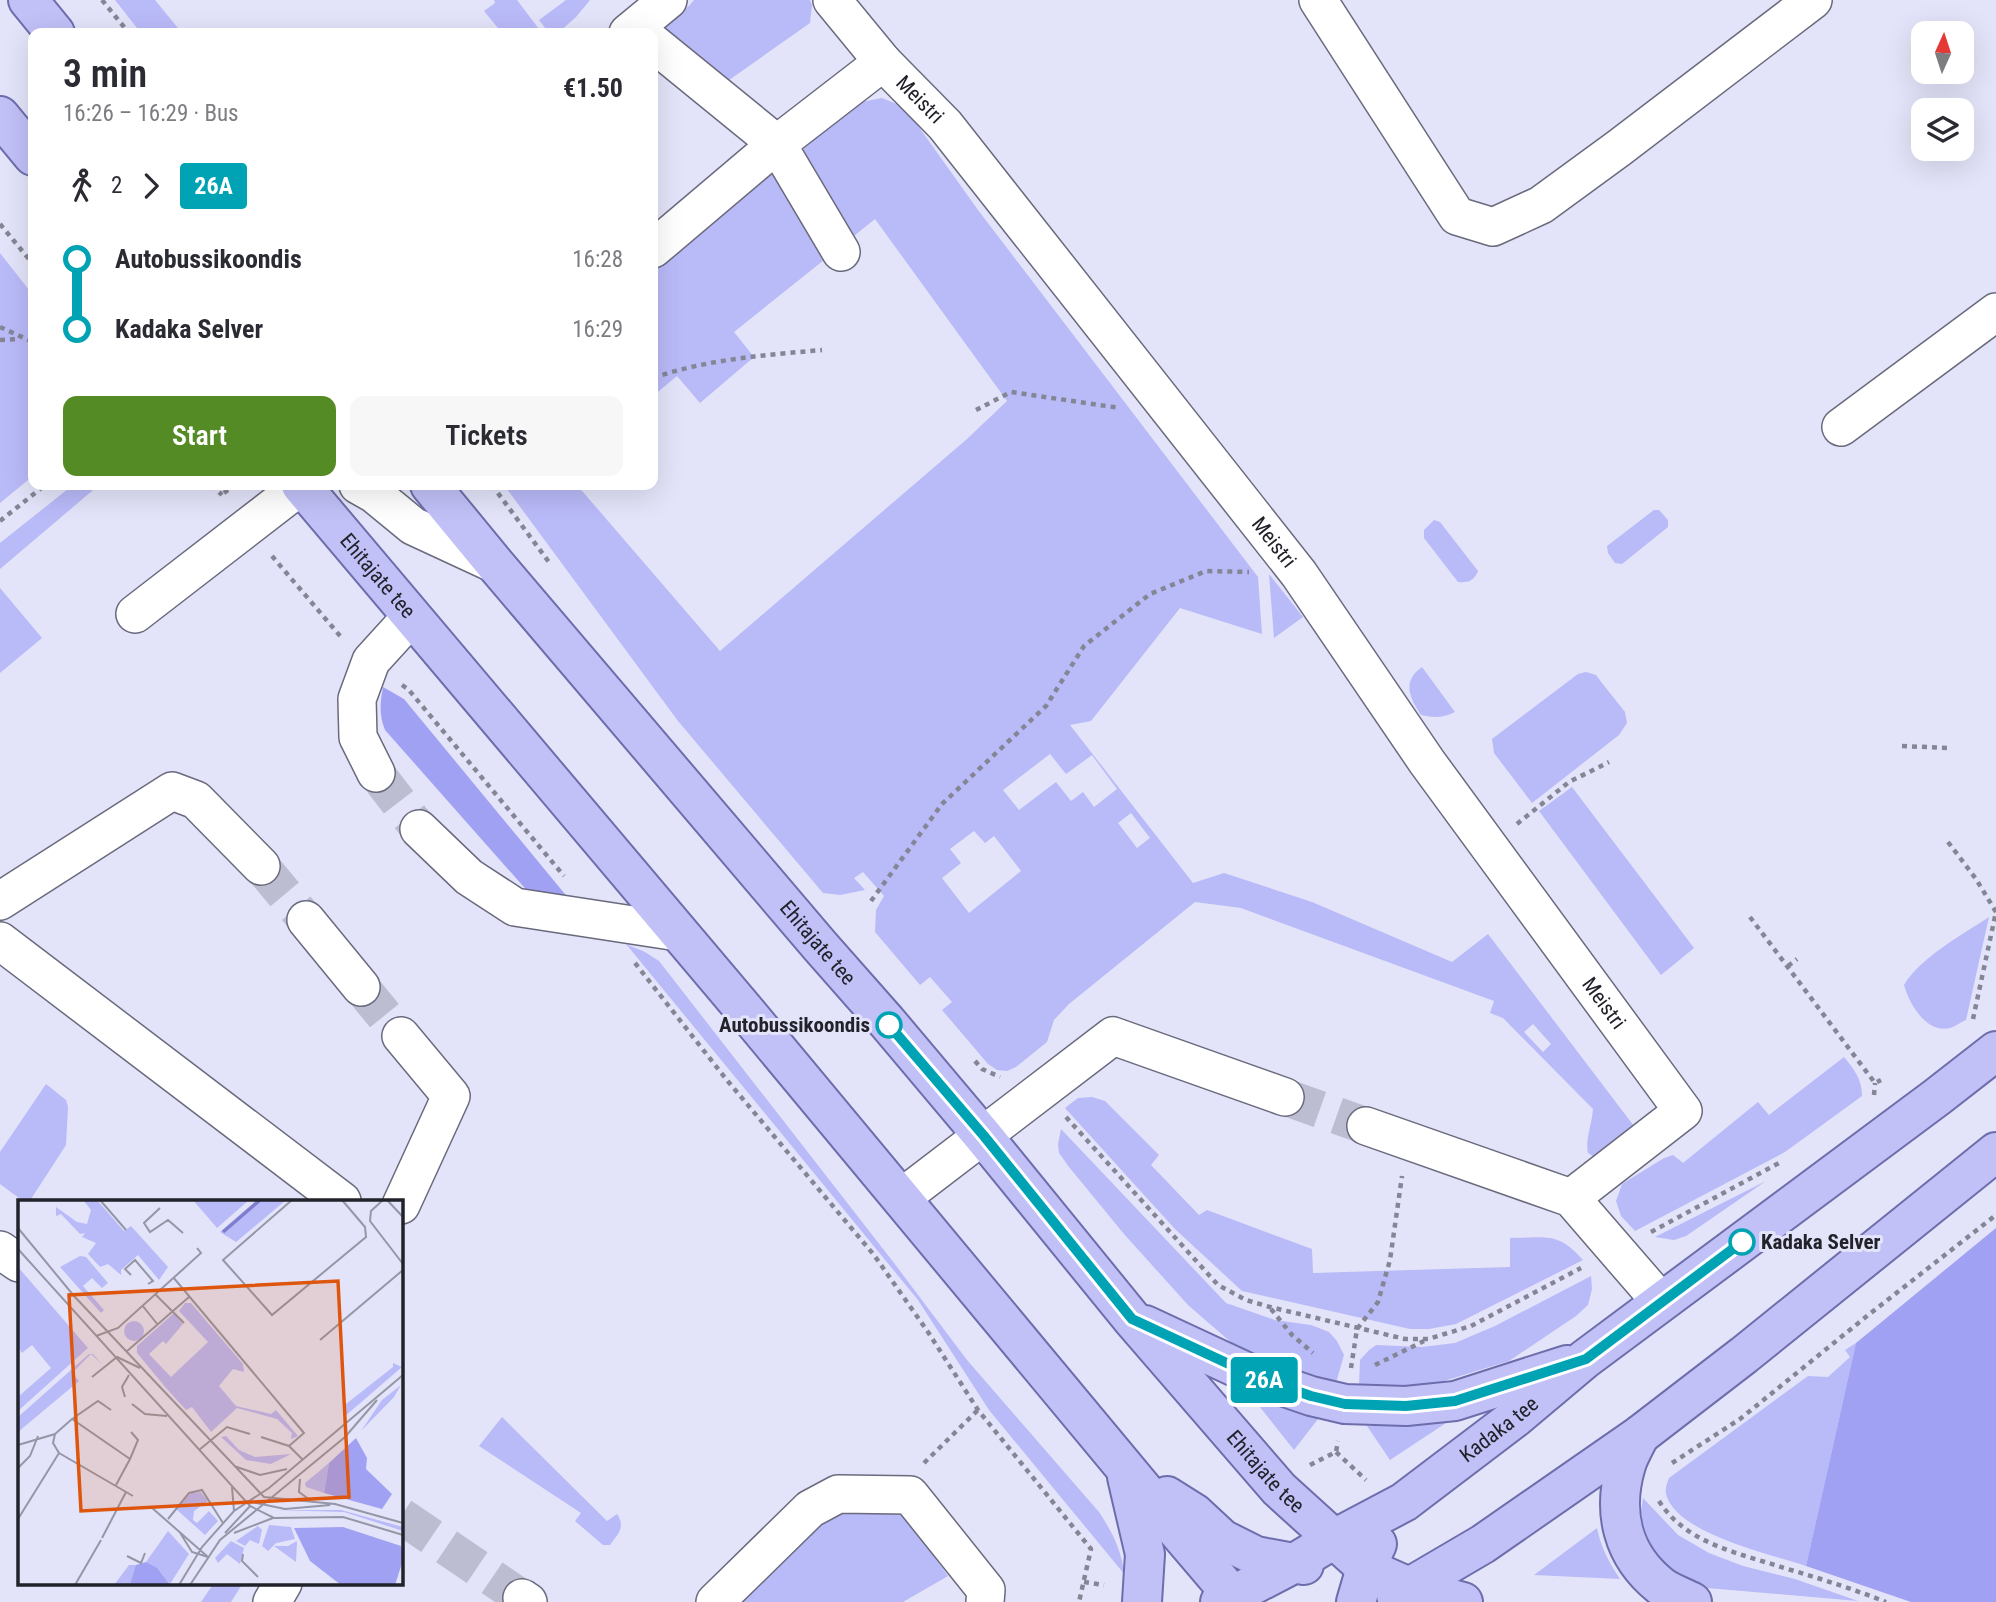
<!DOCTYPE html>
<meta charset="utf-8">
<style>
:root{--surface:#fff;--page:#f7f7f7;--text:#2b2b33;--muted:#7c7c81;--accent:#558b25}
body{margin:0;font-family:"Roboto Condensed",sans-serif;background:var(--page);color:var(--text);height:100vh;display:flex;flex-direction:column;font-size:26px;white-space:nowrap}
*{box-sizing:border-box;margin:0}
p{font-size:23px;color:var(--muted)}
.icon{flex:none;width:38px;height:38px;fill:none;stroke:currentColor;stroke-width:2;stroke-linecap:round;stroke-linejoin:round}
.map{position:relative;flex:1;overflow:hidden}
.panel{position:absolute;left:28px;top:28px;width:630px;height:462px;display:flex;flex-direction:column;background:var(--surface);border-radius:14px;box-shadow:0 7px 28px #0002}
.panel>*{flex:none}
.badge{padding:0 14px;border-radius:5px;font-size:24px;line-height:46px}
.needle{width:46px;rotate:3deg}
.fabs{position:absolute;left:1911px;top:21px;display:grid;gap:14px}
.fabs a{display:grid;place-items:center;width:63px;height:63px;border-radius:14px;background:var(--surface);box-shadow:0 7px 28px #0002;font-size:35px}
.map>.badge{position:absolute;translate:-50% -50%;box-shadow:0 0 0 4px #fff}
.legs{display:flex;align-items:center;gap:10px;height:77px;padding:0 35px;font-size:23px}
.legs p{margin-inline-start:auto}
.overview{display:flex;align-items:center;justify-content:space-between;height:119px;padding:0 35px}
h1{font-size:38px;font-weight:600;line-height:52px}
.primary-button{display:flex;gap:14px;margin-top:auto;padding:14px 35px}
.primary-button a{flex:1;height:80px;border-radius:14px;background:var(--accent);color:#fff;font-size:28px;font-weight:600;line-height:80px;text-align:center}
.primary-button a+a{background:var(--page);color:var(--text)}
ul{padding:0 35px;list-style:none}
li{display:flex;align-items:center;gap:24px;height:70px;font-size:26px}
li i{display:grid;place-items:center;width:10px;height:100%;margin:0 9px;background:currentColor}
li i::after{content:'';width:18px;height:18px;margin:-9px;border:5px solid;border-radius:50%;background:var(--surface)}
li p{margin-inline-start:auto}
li:first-child i{background:linear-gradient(#0000 50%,currentColor 0)}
li:last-child i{background:linear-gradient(currentColor 50%,#0000 0)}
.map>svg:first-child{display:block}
.green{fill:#b9baf8;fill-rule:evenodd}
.forest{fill:#a1a1f3}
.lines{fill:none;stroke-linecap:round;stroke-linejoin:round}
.minor-tunnel{stroke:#bcbdd0;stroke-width:37;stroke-dasharray:37 18;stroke-linecap:butt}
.minor-casing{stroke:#696a7d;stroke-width:40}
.major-casing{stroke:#6e6dac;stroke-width:42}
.path{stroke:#858695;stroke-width:4.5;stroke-dasharray:5 5;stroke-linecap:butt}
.minor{stroke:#fff;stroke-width:37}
.major{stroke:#c1c0f7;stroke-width:38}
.line-1-casing{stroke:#fff;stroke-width:16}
.line-1{stroke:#00a3b4;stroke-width:10}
.stop-1-dot{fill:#fff;stroke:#00a3b4;stroke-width:3.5}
.labels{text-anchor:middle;stroke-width:6;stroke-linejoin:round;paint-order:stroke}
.street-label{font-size:21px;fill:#21222a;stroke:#e3e4f9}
.stop-label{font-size:21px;font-weight:bold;fill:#21222a;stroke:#e3e4f9;text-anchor:end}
.inset-river{fill:none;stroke:#7f7dcd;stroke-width:3.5}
.inset-road{fill:none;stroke:#9596a6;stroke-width:2}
.view{fill:#de560e;fill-opacity:0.15;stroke:#de560e;stroke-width:3.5}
.inset-edge{fill:none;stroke:#21222a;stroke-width:3.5}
</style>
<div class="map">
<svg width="1996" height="1602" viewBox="0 0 1996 1602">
<rect width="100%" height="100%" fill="#e3e4f9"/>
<g class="green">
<path d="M115 0H155L182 33H141Z"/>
<path d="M494 0H517L542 33H502L484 11 495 3Z"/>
<path d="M566 0H590L576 17 558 33H549L539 20Z"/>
<path d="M694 0H810L812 5 810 23 722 85 661 36 662 26 689 6Z"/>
<path d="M882 98 899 105 911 116 978 210 1258 577 1262 634 1180 608 1091 721 1070 725 1193 883 1224 873 1312 902 1452 962 1488 934 1637 1130 1596 1158 1588 1153C1585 1140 1592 1124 1593 1109L1503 1018 1490 1013 1494 1001 1241 908 1195 902 1069 1004 1054 1020 1047 1042 1016 1067 1007 1071 997 1070 988 1064 942 1010 952 1002 930 977 920 985 875 932 876 910 884 896 863 872 854 878 865 890 840 895 823 893 678 721 504 485H577L720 651 967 439 1007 401 875 219 849 240 802 161 804 148 856 103ZM1050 754 1066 774 1092 755 1117 789 1094 807 1083 792 1071 801 1056 782 1019 810 1003 790ZM1131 813 1150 838 1137 848 1118 823ZM974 831 985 843 994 836 1021 871 969 913 942 878 961 863 950 849ZM1533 1024 1551 1044 1543 1052 1524 1032Z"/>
<path d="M768 174 779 177 829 256 734 332 754 357 700 403 677 376 653 396V262Z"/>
<path d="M0 253 33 295V476L0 503Z"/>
<path d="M73 485H99L0 569V543Z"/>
<path d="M1654 510H1659L1668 520V527L1622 564 1615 563 1608 553 1607 546Z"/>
<path d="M1434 520 1440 522 1478 571C1474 581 1468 583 1458 582L1424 538V530Z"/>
<path d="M1269 574 1303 617 1274 638Z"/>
<path d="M0 588 42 638 0 673Z"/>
<path d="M1422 667 1455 712C1443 718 1434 718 1421 715 1409 697 1402 681 1422 667Z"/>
<path d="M1586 672 1596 675 1602 683 1625 712 1627 723 1619 735 1532 803 1494 753 1492 739 1578 674Z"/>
<path d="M1572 787 1694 948 1661 975 1539 811Z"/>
<path d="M1989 917 1966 1020C1961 1022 1956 1026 1950 1028 1926 1034 1909 1003 1904 985 1921 957 1962 935 1989 917Z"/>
<path d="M626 944 645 952 659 961 894 1263 967 1360 1099 1512C1114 1535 1120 1548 1125 1575L989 1410 918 1300Z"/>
<path d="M1844 1057C1854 1069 1862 1079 1862 1096L1785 1152 1635 1231 1621 1216 1616 1201 1622 1184 1664 1158 1673 1155 1683 1163 1758 1102 1769 1115Z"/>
<path d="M46 1084 66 1100 68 1107 66 1145 31 1199 28 1201H23L0 1184V1152Z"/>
<path d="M1092 1097 1105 1101 1159 1155 1151 1165 1199 1215 1207 1210 1312 1249 1313 1273 1510 1267V1238C1545 1238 1558 1231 1583 1260L1456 1324 1429 1329H1410L1242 1291 1175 1229 1065 1108 1078 1098Z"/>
<path d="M1061 1129 1226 1303 1275 1320 1311 1325 1329 1332 1337 1341 1344 1355 1336 1383 1281 1367 1257 1356 1233 1344 1188 1305 1124 1234 1069 1167 1059 1153 1058 1144Z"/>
<path d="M1766 1181 1686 1236 1674 1240 1655 1237Z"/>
<path d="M1591 1276 1592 1289 1588 1305 1576 1316 1509 1361 1431 1385 1383 1387 1359 1386 1360 1360 1369 1350 1376 1345 1422 1347 1455 1343 1495 1326Z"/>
<path d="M1856 1343 1806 1566C1771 1554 1676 1534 1666 1494 1665 1488 1667 1483 1669 1478L1808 1376 1828 1377 1850 1357 1845 1350Z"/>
<path d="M1259 1400 1318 1419 1294 1450 1256 1402Z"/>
<path d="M502 1417 607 1521 617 1514C626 1527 618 1534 610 1545H603L575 1521 581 1513 479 1446Z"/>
<path d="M1452 1419 1390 1460 1367 1426H1403Z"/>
<path d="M1643 1498 1678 1535 1709 1553 1743 1566 1795 1579 1858 1601 1707 1588 1678 1576 1654 1554 1643 1533 1641 1512Z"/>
<path d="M898 1506 948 1576 903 1602H731L821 1513Z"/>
<path d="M1597 1528C1601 1548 1609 1562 1620 1579L1534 1575Z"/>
<path d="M214 1583H243L231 1602H201Z"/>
</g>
<g class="forest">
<path d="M383 687 404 699 569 899 530 894 385 730C379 715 380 703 383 687Z"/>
<path d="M1996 1228V1602H1911L1806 1566 1856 1343Z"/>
</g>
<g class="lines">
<g class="minor-tunnel">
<path d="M376 773 419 829"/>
<path d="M261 866 306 920"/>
<path d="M361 987 401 1036"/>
<path d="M1285 1097 1366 1126"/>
<path d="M401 1516 522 1598"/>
</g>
<g class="minor-casing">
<g id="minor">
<path id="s1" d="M832 0 883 62 945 125 1299 574 1427 762 1683 1111 1571 1198"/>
<path d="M1318 0 1457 216 1493 227 1541 205 1619 148 1813 0"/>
<path d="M628 33 668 0"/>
<path d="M653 43 777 144 841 252"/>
<path d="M653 249 777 144 883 62"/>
<path d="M1841 427 1996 312"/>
<path d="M358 485 374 494 413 526 495 564"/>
<path d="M135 614 302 485"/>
<path d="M376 773 358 737 357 699 371 661 411 617"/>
<path d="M419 829 469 877 515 907 678 932"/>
<path d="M0 901 172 791 196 800 261 866"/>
<path d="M306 920 361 987"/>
<path d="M0 941 342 1201"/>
<path d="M1366 1126 1571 1198 1661 1302"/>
<path d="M901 1198 1113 1036 1285 1097"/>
<path d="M401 1205 451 1096 401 1036"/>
<path d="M0 1250 19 1263"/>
<path d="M522 1598 528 1602"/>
<path d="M272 1602 283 1583"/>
<path d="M715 1602 810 1509 838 1494 910 1495 986 1590 985 1602"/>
</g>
</g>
<g class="major-casing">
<g id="major">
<path d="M28 0 55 33"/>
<path d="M0 116 33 156"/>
<path id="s2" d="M301 485 747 1013 1175 1528 1238 1602"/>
<path id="s3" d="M430 485 495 564 820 946 887 1022 983 1136 1132 1319 1279 1489 1366 1568 1409 1587 1463 1602"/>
<path d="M1145 1325 1259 1378 1311 1396 1345 1404 1406 1406 1455 1401 1567 1365"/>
<path d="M1640 1435C1635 1445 1629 1455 1626 1465 1612 1512 1622 1556 1662 1587 1671 1593 1682 1597 1692 1602"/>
<path d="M1127 1477 1145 1554 1142 1602"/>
<path d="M1167 1496 1194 1513 1222 1539 1256 1556 1304 1565"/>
<path d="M1396 1595 1483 1544 1640 1435 1744 1355 1996 1152"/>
<path id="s4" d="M1220 1602 1293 1564 1334 1539 1404 1502 1516 1417 1585 1359 1937 1097 1996 1051"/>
<path d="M1356 1602 1366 1568 1377 1544"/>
</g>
</g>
<g class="path">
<path d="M102 0 129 33"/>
<path d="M0 224 33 264"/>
<path d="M0 327 33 342"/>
<path d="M0 340 20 339"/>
<path d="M653 378C707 359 766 355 822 350"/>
<path d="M976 410 1011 392 1120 408"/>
<path d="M212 485 222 495"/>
<path d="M492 485 551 565"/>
<path d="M224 493 234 485"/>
<path d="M0 521 45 485"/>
<path d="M272 556 341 637"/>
<path d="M402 685 408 689 564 876"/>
<path d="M1902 746 1948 748"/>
<path d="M1517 824 1569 782 1609 762"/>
<path d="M1948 842 1976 879 1996 912"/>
<path d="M871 901 942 804 1046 706 1084 646 1150 594 1206 571 1249 572"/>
<path d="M1750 917 1875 1083 1881 1080"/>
<path d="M635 963 726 1079 874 1255 928 1332 978 1410 1091 1549 1079 1602"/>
<path d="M1788 966 1797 959"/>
<path d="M1973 1019 1996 912"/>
<path d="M975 1061 982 1069 1000 1077"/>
<path d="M1874 1095 1875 1083"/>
<path d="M1066 1117 1218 1285 1246 1300 1270 1307 1405 1339H1428L1471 1326 1581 1268"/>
<path d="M1651 1232 1779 1163"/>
<path d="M1271 1309 1292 1335 1313 1353"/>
<path d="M1375 1365 1424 1341"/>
<path d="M1351 1368 1357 1329 1378 1302 1390 1260 1402 1176"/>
<path d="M1336 1452 1366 1480"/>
<path d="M924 1463 978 1410"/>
<path d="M1672 1463 1740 1419 1867 1316 1996 1215"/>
<path d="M1310 1465 1336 1452 1338 1441"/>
<path d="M1659 1501C1686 1544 1739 1553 1784 1568 1819 1578 1853 1589 1886 1602"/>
<path d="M1084 1582 1104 1585"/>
</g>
<use href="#minor" class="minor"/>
<use href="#major" class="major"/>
</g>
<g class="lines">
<g class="line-1-casing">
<path id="line-1" d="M889 1025 984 1136 1132 1319 1259 1378 1311 1396 1345 1404 1406 1406 1455 1401 1586 1359 1742 1242"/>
</g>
<use href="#line-1" class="line-1"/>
</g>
<g class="stop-1-dot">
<circle cx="889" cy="1025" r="12"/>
<circle cx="1742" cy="1242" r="12"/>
</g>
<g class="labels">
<g class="street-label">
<text dy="7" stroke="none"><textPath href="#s1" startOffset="133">Meistri</textPath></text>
<text dy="7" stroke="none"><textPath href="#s1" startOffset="700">Meistri</textPath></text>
<text dy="7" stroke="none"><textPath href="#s2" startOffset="119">Ehitajate tee</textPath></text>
<text dy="7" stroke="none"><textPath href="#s3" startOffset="600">Ehitajate tee</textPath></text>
<text dy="7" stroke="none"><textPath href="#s1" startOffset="1267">Meistri</textPath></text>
<text dy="7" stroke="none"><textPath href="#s4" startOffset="329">Kadaka tee</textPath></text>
<text dy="7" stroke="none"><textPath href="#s3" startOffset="1293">Ehitajate tee</textPath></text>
</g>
<g class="stop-label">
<text x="870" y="1032">Autobussikoondis</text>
<text x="1761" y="1249" text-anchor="start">Kadaka Selver</text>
</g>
</g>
<g transform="translate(18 1200)">
<rect width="385" height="385" fill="#e3e4f9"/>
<path d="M79 0 106 31 113 26 150 67 141 80 120 55 103 70V75L90 64 82 67 70 54 78 43 64 37 67 33 62 34 43 14 38 16V7L59 22 69 24 73 10 66 1ZM175 0H231L199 28ZM239 0H268L218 42 202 32ZM62 56 68 57 90 83 84 88 74 78 65 86 86 110 83 113 42 67ZM0 67 70 148 0 211V197L33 168 14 145 4 153 0 147ZM167 103H173L225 164 226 172 215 169 201 186 218 206 253 214 258 210 280 236 273 239 274 233 259 219 219 208 193 232 174 207 168 210 148 188 119 153V146L156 113 165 124 148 144 145 141 131 154 153 177 190 142 161 111ZM106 131a10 10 0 1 1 20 0a10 10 0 1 1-20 0ZM71 154H75L84 164 73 154 54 173 61 181 0 232V217ZM375 163 384 167 326 217 328 204 375 167ZM383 185 376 197 343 231 364 200ZM208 236 221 250 237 257 273 254 253 264 228 260 203 237ZM311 263 306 293 288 287 287 283ZM183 292 190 301 176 311 175 320 179 323 191 311 200 321 187 335 158 309 173 293ZM258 310H323L385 327V331L326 312ZM251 325 273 327 277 339 258 343 250 351 244 346ZM240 326 244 330 241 344 232 340 227 346 218 341ZM150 331 171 354 152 384 128 362ZM213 341 226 348 222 364 209 354 200 363 197 358ZM279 341 278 362 256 346H270ZM111 365H118V372L112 385H96Z" fill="#b9baf8"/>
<path d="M338 238 349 258 348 269 374 294 364 309 306 293 311 263ZM325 327 383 346 385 360 377 385H323L292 361 276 328ZM128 362 139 368 152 385H112L118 365Z" fill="#a1a1f3"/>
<path class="inset-river" d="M205 32 242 0"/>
<path class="inset-road" d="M82 0 108 30M274 0 205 60 254 115 348 37 347 27 324 0M365 0 353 11 352 21 385 64M369 0 385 17M142 8 126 23 132 32 150 20 165 33M0 28 56 96 246 297 317 304 385 323M0 49 232 306 256 318 325 317 385 335M113 75 107 69 117 60 135 81 130 84M155 77 286 233 271 246M137 94 166 123M124 105 140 125M78 136 100 128 183 53 179 48M302 140 385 70M108 152 171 97M74 177 99 157 122 168M107 197 104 187 111 175M114 204 127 214 149 216M54 219 80 201 93 210M243 237 271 246 284 259M0 245 37 234M181 250 209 227 232 234M41 253 35 243 37 234 54 219 112 259 98 285M112 259 120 240 113 232M216 266 242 275 269 269M0 268 12 256 20 236M282 279 281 292 292 300M214 287 216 311M229 301 267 309 312 305M133 307 190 357M0 319 41 253 115 296M150 319 171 293 184 290 205 323M161 331 174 352 190 357M207 333 233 305M216 333 255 318M84 338 108 292M225 354 224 361 240 377M109 356 123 363 127 353M57 385 83 340M161 385 184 347 216 311 251 288 385 175M172 385 202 340 327 237 359 200"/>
<path class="view" d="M320 81 331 297 63 311 51 95Z"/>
<rect width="385" height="385" class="inset-edge"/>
</g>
</svg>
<div class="fabs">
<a><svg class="needle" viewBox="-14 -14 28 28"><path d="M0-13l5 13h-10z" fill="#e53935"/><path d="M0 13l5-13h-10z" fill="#7c7c81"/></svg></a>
<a><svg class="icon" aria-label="layers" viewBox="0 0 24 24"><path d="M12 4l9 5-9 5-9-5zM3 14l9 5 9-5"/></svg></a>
</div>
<b class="badge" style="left:1264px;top:1380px;background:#00a3b4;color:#fff">26A</b>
<section class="panel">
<div class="overview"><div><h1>3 min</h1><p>16:26 – 16:29 · Bus</p></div><b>€1.50</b></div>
<div class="legs"><svg class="icon" aria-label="walk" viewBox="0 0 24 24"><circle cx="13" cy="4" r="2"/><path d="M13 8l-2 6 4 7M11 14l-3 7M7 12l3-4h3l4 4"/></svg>2<svg class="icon" aria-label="forward" viewBox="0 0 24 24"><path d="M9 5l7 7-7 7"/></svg><b class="badge" style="background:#00a3b4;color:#fff">26A</b></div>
<ul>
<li><i style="color:#00a3b4"></i><b>Autobussikoondis</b><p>16:28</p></li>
<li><i style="color:#00a3b4"></i><b>Kadaka Selver</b><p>16:29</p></li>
</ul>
<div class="primary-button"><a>Start</a><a>Tickets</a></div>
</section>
</div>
